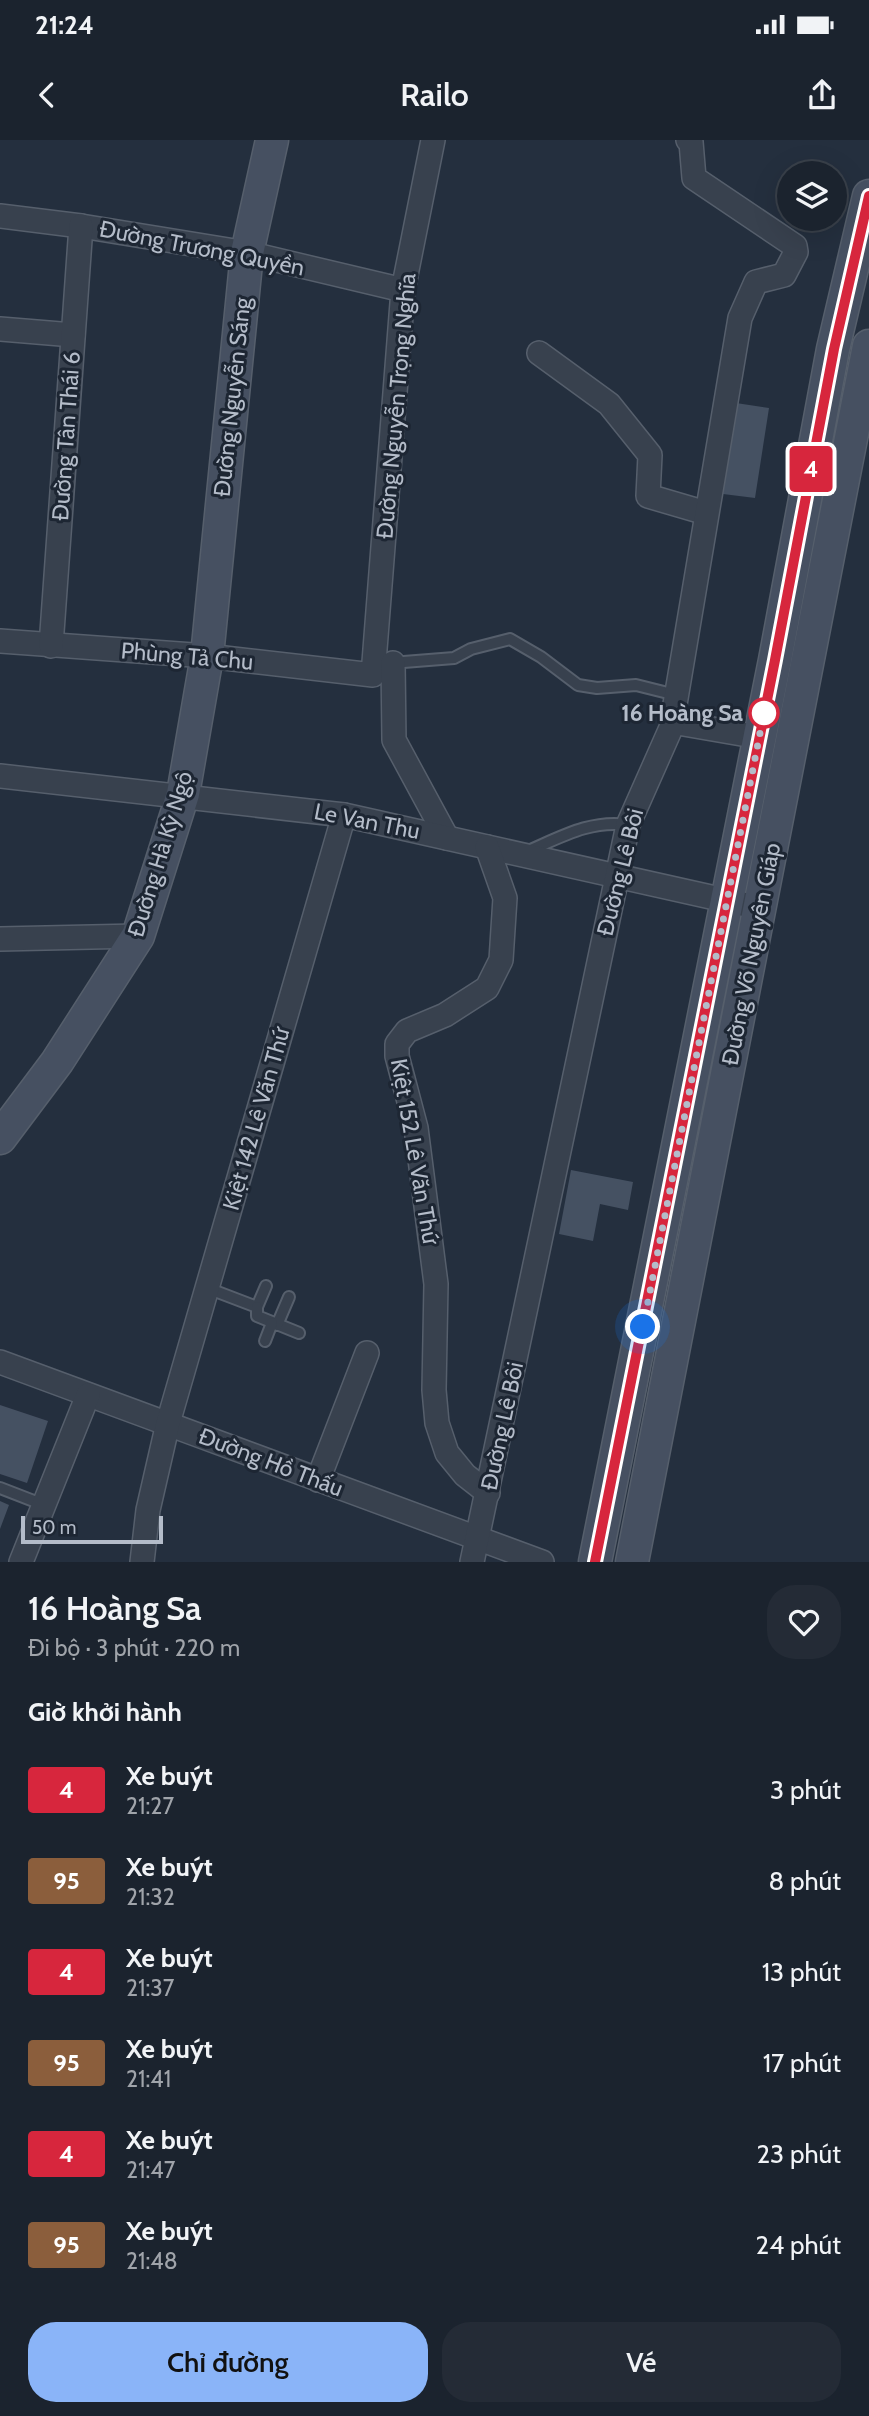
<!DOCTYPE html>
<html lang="vi">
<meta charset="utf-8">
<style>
:root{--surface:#1b232e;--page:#242b36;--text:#f1f3f6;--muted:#a0a4aa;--line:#39404a;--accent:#8ab4f8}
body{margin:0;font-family:Cabin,sans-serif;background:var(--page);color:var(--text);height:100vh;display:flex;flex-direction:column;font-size:26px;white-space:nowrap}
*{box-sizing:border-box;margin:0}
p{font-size:23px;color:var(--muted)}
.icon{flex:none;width:38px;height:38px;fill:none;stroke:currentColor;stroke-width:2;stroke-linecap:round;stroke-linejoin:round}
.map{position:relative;height:1422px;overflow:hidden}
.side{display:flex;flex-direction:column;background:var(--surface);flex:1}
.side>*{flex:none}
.badge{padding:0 14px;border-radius:5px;font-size:24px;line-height:46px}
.tools{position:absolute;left:777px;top:21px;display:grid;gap:14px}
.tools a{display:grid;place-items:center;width:70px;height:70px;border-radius:50%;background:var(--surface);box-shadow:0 7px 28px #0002,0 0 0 2px var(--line);font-size:35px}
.scale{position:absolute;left:21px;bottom:18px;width:142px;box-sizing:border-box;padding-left:7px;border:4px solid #b4bcc9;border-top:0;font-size:19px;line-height:24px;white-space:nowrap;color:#b4bcc9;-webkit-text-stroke:5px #1d2633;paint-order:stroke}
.you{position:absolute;width:35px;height:35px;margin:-18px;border:5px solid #fff;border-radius:50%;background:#1a73e8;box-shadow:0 0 0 10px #1a73e833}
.map>.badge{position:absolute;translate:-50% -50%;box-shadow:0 0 0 4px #fff}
h2{padding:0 28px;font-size:26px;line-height:63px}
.round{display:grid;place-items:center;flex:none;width:74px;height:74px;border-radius:28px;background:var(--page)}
.overview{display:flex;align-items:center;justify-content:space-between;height:119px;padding:0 28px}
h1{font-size:33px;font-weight:600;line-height:52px}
.button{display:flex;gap:14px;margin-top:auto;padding:14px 28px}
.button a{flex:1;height:80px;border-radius:28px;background:var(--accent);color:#111;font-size:28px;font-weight:600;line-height:80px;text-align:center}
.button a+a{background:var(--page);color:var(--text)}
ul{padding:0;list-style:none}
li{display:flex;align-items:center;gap:21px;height:91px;padding:0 28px}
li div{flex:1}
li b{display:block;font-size:26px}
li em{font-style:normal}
li .badge{min-width:77px;font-weight:700;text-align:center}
.status{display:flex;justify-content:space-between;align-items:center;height:49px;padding:0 35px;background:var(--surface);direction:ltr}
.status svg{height:19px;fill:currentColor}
header{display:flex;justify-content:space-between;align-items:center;height:91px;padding:0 28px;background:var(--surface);font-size:32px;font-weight:600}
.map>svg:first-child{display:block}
.building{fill:#455162}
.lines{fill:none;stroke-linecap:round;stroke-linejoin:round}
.lane-casing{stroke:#565f6c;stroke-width:14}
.street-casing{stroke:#565f6c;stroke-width:26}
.secondary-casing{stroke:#565f6c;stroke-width:35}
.lane{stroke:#38414e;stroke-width:10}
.street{stroke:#38414e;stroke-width:23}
.secondary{stroke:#465061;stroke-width:32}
.line-casing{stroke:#fff;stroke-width:16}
.line{stroke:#d7263d;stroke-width:10}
.walk{stroke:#b4bcc9;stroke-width:7;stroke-dasharray:0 12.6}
.stop-dot{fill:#fff;stroke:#d7263d;stroke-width:3.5}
.labels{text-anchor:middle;stroke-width:6;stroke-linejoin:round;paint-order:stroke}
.street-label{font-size:23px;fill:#b4bcc9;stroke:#1d2633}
.stop-label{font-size:23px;font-weight:bold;fill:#b4bcc9;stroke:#1d2633;text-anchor:end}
</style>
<div class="status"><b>21:24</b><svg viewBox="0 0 49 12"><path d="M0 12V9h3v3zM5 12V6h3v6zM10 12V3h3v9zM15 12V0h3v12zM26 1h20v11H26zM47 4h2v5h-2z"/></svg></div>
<header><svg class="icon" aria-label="back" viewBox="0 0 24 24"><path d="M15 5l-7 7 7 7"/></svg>Railo<svg class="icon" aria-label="share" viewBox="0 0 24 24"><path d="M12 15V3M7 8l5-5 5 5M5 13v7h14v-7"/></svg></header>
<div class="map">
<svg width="869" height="1422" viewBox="0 0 869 1422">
<rect width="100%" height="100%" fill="#242f3e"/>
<g class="building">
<path d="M736 263 769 268 755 358 723 354Z"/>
<path d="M571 1030 633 1042 628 1070 600 1064 593 1101 559 1094Z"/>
<path d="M0 1265 48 1281 27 1343 0 1334Z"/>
<path d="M0 1361 9 1365 0 1389Z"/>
</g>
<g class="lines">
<g class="lane-casing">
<g id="lane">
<path d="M391 523 454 518 471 509 510 499 541 517 578 545 597 548 636 545 676 555"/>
<path d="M526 712C559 698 591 679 628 685"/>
<path d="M207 1148 257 1167 266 1146"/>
<path d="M257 1167V1176L299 1193"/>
<path d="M277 1185 289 1157"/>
<path d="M265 1201 272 1183"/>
<path d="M0 1348 44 1365"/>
</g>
</g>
<g class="street-casing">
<g id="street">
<path d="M0 76 81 86 247 113 403 150"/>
<path d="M0 189 73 195"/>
<path d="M539 213 609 264 650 315 648 356 706 373"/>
<path d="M0 501 207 516 373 535 403 150 433 0"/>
<path d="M51 506 81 86"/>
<path d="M393 523 394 600 447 698"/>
<path d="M672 582 759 597"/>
<path d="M0 636 344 675 760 768"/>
<path d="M487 707 505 758 501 820 487 848 445 875 407 891 397 904V916L416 988 436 1144 434 1250 437 1283 447 1313 465 1335 488 1353"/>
<path d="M0 799 138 796"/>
<path d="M0 1222 542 1422"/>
<path d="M318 1340 367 1213"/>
<path d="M21 1422 88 1255"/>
<path d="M142 1422 148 1370 168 1283 344 675"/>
<path d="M472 1422 628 685 671 588 740 178 756 142 784 135 796 112 795 106 694 38 691 2 688 0"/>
</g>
</g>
<g class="secondary-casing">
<g id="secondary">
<path d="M0 998 57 922 138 796 183 654 207 516 247 113 272 0"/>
<path d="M595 1422 775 520 833 209 869 56"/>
<path d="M632 1422 869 206"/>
</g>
</g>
<use href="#lane" class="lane"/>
<use href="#street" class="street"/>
<use href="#secondary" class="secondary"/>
</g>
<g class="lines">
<g class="line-casing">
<path id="line" d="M595 1422 775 520 834 209 869 56"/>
</g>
<use href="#line" class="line"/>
<path class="walk" d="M643 1187 764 573"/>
</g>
<circle class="stop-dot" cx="764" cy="573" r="14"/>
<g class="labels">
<g class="street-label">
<text transform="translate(202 108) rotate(11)" y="8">Đường Trương Quyền</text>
<text transform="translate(232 257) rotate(-84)" y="8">Đường Nguyễn Sáng</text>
<text transform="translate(396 266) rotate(-85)" y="8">Đường Nguyễn Trọng Nghĩa</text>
<text transform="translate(66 296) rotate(-86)" y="8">Đường Tân Thái 6</text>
<text transform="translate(187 516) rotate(5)" y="8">Phùng Tả Chu</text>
<text transform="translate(367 681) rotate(11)" y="8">Le Van Thu</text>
<text transform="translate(160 714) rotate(-73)" y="8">Đường Hà Kỳ Ngộ</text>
<text transform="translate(620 732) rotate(-76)" y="8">Đường Lê Bôi</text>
<text transform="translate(751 814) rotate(-79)" y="8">Đường Võ Nguyên Giáp</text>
<text transform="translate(256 979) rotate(-74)" y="8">Kiệt 142 Lê Văn Thứ</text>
<text transform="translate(415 1011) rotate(80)" y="8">Kiệt 152 Lê Văn Thứ</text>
<text transform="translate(502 1286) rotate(-78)" y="8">Đường Lê Bôi</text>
<text transform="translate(271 1322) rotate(21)" y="8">Đường Hồ Thấu</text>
</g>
<g class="stop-label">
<text x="743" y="581">16 Hoàng Sa</text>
</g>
</g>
</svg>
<div class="tools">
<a><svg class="icon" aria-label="layers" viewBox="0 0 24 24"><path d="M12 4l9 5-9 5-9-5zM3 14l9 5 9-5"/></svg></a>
</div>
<div class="scale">50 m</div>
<div class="you" style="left:643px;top:1187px"></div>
<b class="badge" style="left:811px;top:329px;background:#d7263d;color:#fff">4</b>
</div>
<section class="side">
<div class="overview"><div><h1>16 Hoàng Sa</h1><p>Đi bộ · 3 phút · 220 m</p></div><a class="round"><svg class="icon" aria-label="heart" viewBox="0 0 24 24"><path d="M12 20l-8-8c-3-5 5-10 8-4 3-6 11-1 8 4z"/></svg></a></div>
<h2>Giờ khởi hành</h2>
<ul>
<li><span class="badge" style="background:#d7263d;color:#fff">4</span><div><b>Xe buýt</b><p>21:27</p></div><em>3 phút</em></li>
<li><span class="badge" style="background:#8b5e3c;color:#fff">95</span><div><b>Xe buýt</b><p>21:32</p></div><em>8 phút</em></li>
<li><span class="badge" style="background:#d7263d;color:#fff">4</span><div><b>Xe buýt</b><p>21:37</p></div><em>13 phút</em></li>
<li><span class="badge" style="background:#8b5e3c;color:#fff">95</span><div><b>Xe buýt</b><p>21:41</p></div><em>17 phút</em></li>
<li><span class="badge" style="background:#d7263d;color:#fff">4</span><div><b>Xe buýt</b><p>21:47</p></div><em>23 phút</em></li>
<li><span class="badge" style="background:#8b5e3c;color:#fff">95</span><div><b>Xe buýt</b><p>21:48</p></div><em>24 phút</em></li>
</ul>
<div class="button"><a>Chỉ đường</a><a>Vé</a></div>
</section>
